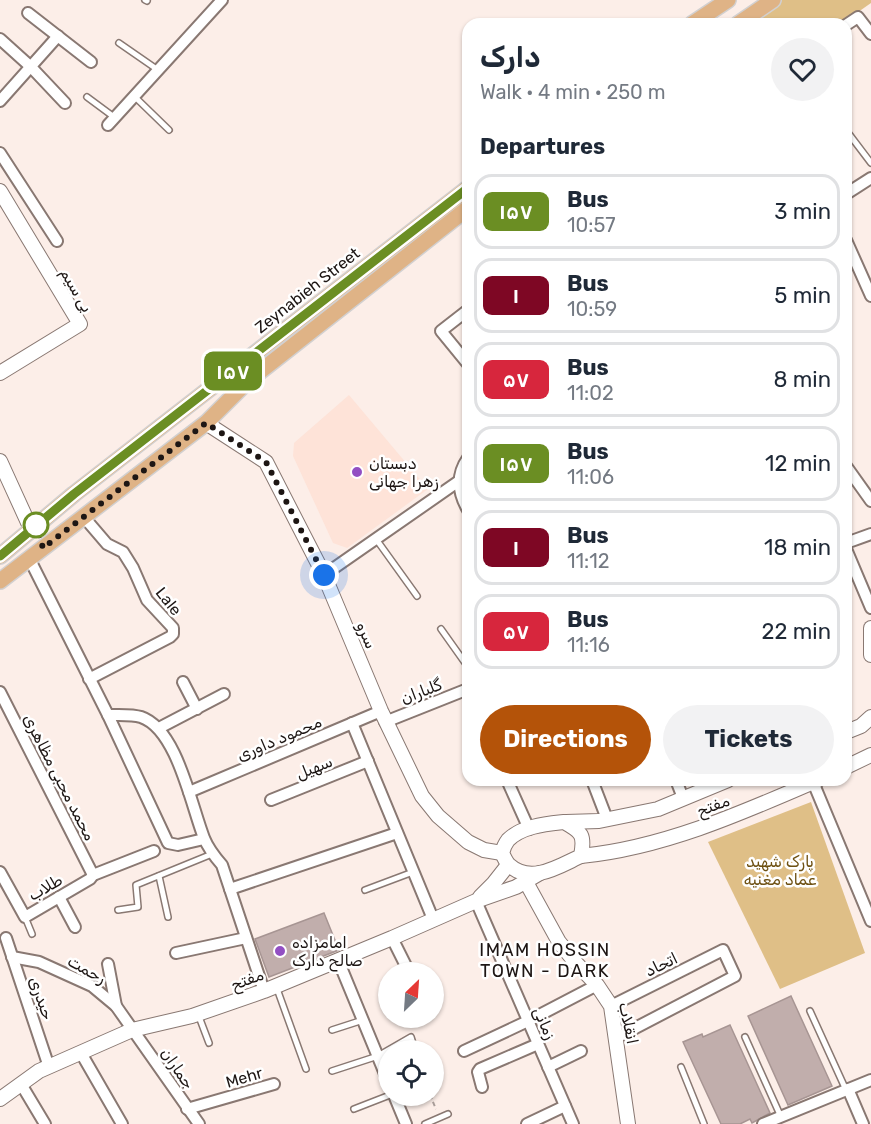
<!DOCTYPE html>
<meta charset="utf-8">
<style>
:root{--surface:#fff;--page:#f2f2f3;--text:#1f2937;--muted:#747a83;--line:#e0e1e3;--accent:#b45309}
body{margin:0;font-family:Rubik,Cairo,sans-serif;background:var(--page);color:var(--text);height:100vh;display:flex;flex-direction:column;font-size:22px;white-space:nowrap}
*{box-sizing:border-box;margin:0}
p{font-size:20px;color:var(--muted)}
.icon{flex:none;width:33px;height:33px;fill:none;stroke:currentColor;stroke-width:2;stroke-linecap:round;stroke-linejoin:round}
.map{position:relative;flex:1;overflow:hidden}
.drawer{position:absolute;left:462px;top:18px;width:390px;height:768px;display:flex;flex-direction:column;background:var(--surface);border-radius:18px;box-shadow:0 2px 4px #0004}
.drawer>*{flex:none}
.badge{padding:0 12px;border-radius:9px;font-size:21px;line-height:39px}
.needle{width:39px;rotate:25deg}
.controls{position:absolute;left:378px;top:962px;display:grid;gap:12px}
.controls a{display:grid;place-items:center;width:66px;height:66px;border-radius:50%;background:var(--surface);box-shadow:0 2px 4px #0004;font-size:30px}
.you{position:absolute;width:30px;height:30px;margin:-15px;border:4px solid #fff;border-radius:50%;background:#1a73e8;box-shadow:0 0 0 9px #1a73e833}
.map>.badge{position:absolute;translate:-50% -50%;box-shadow:0 0 0 3px #fff}
h2{padding:0 18px;font-size:22px;line-height:54px}
.round{display:grid;place-items:center;flex:none;width:63px;height:63px;border-radius:32px;background:var(--page)}
.head{display:flex;align-items:center;justify-content:space-between;height:102px;padding:0 18px}
h1{font-size:28px;font-weight:700;line-height:45px}
.action{display:flex;gap:12px;margin-top:auto;padding:12px 18px}
.action a{flex:1;height:69px;border-radius:36px;background:var(--accent);color:#fff;font-size:24px;font-weight:700;line-height:69px;text-align:center}
.action a+a{background:var(--page);color:var(--text)}
ul{padding:0;list-style:none}
li{display:flex;align-items:center;gap:18px;height:75px;margin:0 12px 9px;padding:0 6px;border:3px solid var(--line);border-radius:18px}
li div{flex:1}
li b{display:block;font-size:22px}
li em{font-style:normal}
li .badge{min-width:66px;font-weight:700;text-align:center}
.map>svg:first-child{display:block}
.built{fill:#fee3d8}
.green{fill:#dfbf87}
.building{fill:#c1aeac;stroke:#a79593;stroke-width:1.5}
.lines{fill:none;stroke-linecap:round;stroke-linejoin:round}
.lane-casing{stroke:#897872;stroke-width:8}
.street-casing{stroke:#897872;stroke-width:14}
.secondary-casing{stroke:#897872;stroke-width:16}
.primary-casing{stroke:#d2d0d0;stroke-width:18}
.path{stroke:#aa9e9a;stroke-width:2;stroke-dasharray:4.5 3;stroke-linecap:butt}
.lane{stroke:#fff;stroke-width:5}
.street{stroke:#fff;stroke-width:10}
.secondary{stroke:#fff;stroke-width:14}
.primary{stroke:#dfb386;stroke-width:15}
.line-casing{stroke:#fff;stroke-width:14}
.line{stroke:#6b8e23;stroke-width:9}
.walk{stroke:#1d1614;stroke-width:6;stroke-dasharray:0 10.8}
.poi-dot{fill:#924fc3;stroke:#fff;stroke-width:2}
.stop-dot{fill:#fff;stroke:#6b8e23;stroke-width:3}
.labels{text-anchor:middle;stroke-width:5;stroke-linejoin:round;paint-order:stroke}
.street-label{font-size:16px;fill:#1d1614;stroke:#fff}
.poi-label{font-size:16px;fill:#1d1614;stroke:#fff;text-anchor:start}
.park-label{font-size:16px;fill:#6e5113;stroke:#fff}
.neighbourhood-label{font-size:18px;letter-spacing:1.5px;fill:#1d1614;stroke:#fff}
</style>
<div class="map">
<svg width="871" height="1124" viewBox="0 0 871 1124">
<rect width="100%" height="100%" fill="#fceee8"/>
<path class="built" d="M349 395 428 489 347 548 333 543 293 456 294 443Z"/>
<g class="green">
<path d="M773 0H871V3L841 24H738Z"/>
<path d="M811 802 865 953 780 989 708 842Z"/>
</g>
<g class="building">
<path d="M324 913 339 950 269 977 255 939Z"/>
<path d="M791 996 832 1086 788 1105 748 1016Z"/>
<path d="M730 1025 770 1113 752 1123 750 1119 740 1124H721L683 1042 702 1034 703 1037Z"/>
</g>
<g class="lines">
<g class="lane-casing">
<g id="lane">
<path d="M145 0 147 1"/>
<path d="M119 43 158 70"/>
<path d="M134 96 169 130"/>
<path d="M87 97 114 117"/>
<path d="M846 130 871 163"/>
<path d="M376 539 417 596"/>
<path d="M441 629 468 667"/>
<path d="M159 876 168 917"/>
<path d="M365 890 413 872"/>
<path d="M118 910 138 907 136 885 212 854"/>
<path d="M25 917 32 934"/>
<path d="M276 986 306 1069"/>
<path d="M810 1011 846 1090"/>
<path d="M198 1014 209 1043"/>
<path d="M332 1030 363 1020"/>
<path d="M745 1037 781 1117"/>
<path d="M681 1067 704 1124"/>
<path d="M332 1071 378 1056 411 1037 415 1050"/>
<path d="M354 1109 390 1095"/>
<path d="M425 1124 448 1114"/>
</g>
</g>
<g class="street-casing">
<g id="street">
<path d="M28 13 91 62"/>
<path d="M846 25 858 17 871 34"/>
<path d="M0 39 31 67 65 103"/>
<path d="M0 101 58 36"/>
<path d="M108 125 222 0"/>
<path d="M0 153 57 241"/>
<path d="M846 194 871 178"/>
<path d="M846 240 871 296"/>
<path d="M468 310 441 331 468 364"/>
<path d="M468 458C456 475 458 493 468 510"/>
<path d="M846 466 871 501"/>
<path d="M83 516 107 544 123 552 133 568 147 600 173 628V634L170 637 89 679"/>
<path d="M846 543 871 534"/>
<path d="M846 549 871 608"/>
<path d="M29 558 108 715 168 843 178 845 204 839"/>
<path d="M324 575 459 481"/>
<path d="M183 682 197 709"/>
<path d="M0 692 93 875"/>
<path d="M108 715C117 715 132 714 141 717 177 729 191 805 204 838 208 848 215 857 222 865L264 991"/>
<path d="M385 722 468 689"/>
<path d="M352 723 433 919"/>
<path d="M159 728 224 694"/>
<path d="M507 780 529 829"/>
<path d="M592 780 607 819"/>
<path d="M676 780 683 798"/>
<path d="M813 782 871 921"/>
<path d="M189 792 381 711"/>
<path d="M271 800 368 761"/>
<path d="M0 872 25 917 90 879 93 875 154 851"/>
<path d="M230 889 397 833"/>
<path d="M59 897 75 927"/>
<path d="M476 901 573 1124"/>
<path d="M6 938 49 1067"/>
<path d="M392 938 409 972"/>
<path d="M176 953 246 938"/>
<path d="M12 957 39 962 92 986 116 1006 199 1124"/>
<path d="M338 960 388 1081"/>
<path d="M108 964 116 1006"/>
<path d="M611 1006 723 950 735 976 616 1038"/>
<path d="M464 1051 528 1021 597 985"/>
<path d="M81 1053 122 1124"/>
<path d="M548 1067 581 1051"/>
<path d="M21 1084 45 1124"/>
<path d="M482 1087 478 1072 480 1069 538 1044"/>
<path d="M848 1089 863 1124"/>
<path d="M394 1095 406 1124"/>
<path d="M187 1109 274 1084"/>
<path d="M527 1124 565 1106"/>
<path d="M763 1124 871 1080"/>
</g>
</g>
<g class="secondary-casing">
<g id="secondary">
<path d="M0 191 80 324 0 373"/>
<path d="M206 423 266 462 324 575 381 711 422 796 438 816 468 842 484 850 502 853"/>
<path d="M0 461 31 529"/>
<path d="M871 628V655"/>
<path d="M846 732 861 726 871 717"/>
<path d="M846 767 871 755"/>
<path d="M564 822C582 832 585 835 581 856 559 866 531 885 509 865 506 862 504 857 502 853 503 849 505 844 508 840 522 826 546 824 564 822Z"/>
<path d="M566 822 599 821 658 809 728 780"/>
<path d="M581 856C663 848 742 813 818 780"/>
<path d="M526 882 559 942 576 963 597 985 611 1006 628 1124"/>
<path d="M480 897 493 884 508 865"/>
<path d="M0 1099 39 1071 132 1030 192 1016 264 991 392 938 476 901 516 887 540 873"/>
</g>
</g>
<g class="primary-casing">
<g id="primary">
<path d="M692 24 728 0"/>
<path d="M738 24 773 0"/>
<path d="M0 556 74 494 468 188"/>
<path d="M0 581 206 423 248 381 468 208"/>
</g>
</g>
<path class="path" d="M430 1095 436 1109"/>
<use href="#lane" class="lane"/>
<use href="#street" class="street"/>
<use href="#secondary" class="secondary"/>
<use href="#primary" class="primary"/>
</g>
<g class="lines">
<g class="line-casing">
<path id="line" d="M0 556 74 494 468 188"/>
</g>
<use href="#line" class="line"/>
<path class="walk" d="M36 525 43 548 206 423 266 462 324 575"/>
</g>
<g class="poi-dot">
<circle cx="357" cy="472" r="6"/>
<circle cx="280" cy="951" r="6"/>
</g>
<circle class="stop-dot" cx="36" cy="525" r="12"/>
<g class="labels">
<g class="street-label">
<text transform="translate(77 290) rotate(60)" y="6">بی سیم</text>
<text transform="translate(307 290) rotate(-38)" y="6">Zeynabieh Street</text>
<text transform="translate(169 601) rotate(51)" y="6">Lale</text>
<text transform="translate(367 635) rotate(67)" y="6">سرو</text>
<text transform="translate(421 691) rotate(-21)" y="6">گلباران</text>
<text transform="translate(279 738) rotate(-23)" y="6">محمود داوری</text>
<text transform="translate(314 767) rotate(-22)" y="6">سهیل</text>
<text transform="translate(60 777) rotate(63)" y="6">محمد محبی مظاهری</text>
<text transform="translate(713 805) rotate(-20)" y="6">مفتح</text>
<text transform="translate(45 887) rotate(-30)" y="6">طلاب</text>
<text transform="translate(661 964) rotate(-26)" y="6">اتحاد</text>
<text transform="translate(87 969) rotate(29)" y="6">رحمت</text>
<text transform="translate(247 979) rotate(-20)" y="6">مفتح</text>
<text transform="translate(42 998) rotate(71)" y="6">حیدری</text>
<text transform="translate(545 1023) rotate(66)" y="6">زمانی</text>
<text transform="translate(629 1023) rotate(78)" y="6">انقلاب</text>
<text transform="translate(178 1068) rotate(55)" y="6">جماران</text>
<text transform="translate(244 1077) rotate(-16)" y="6">Mehr</text>
</g>
<g class="poi-label">
<text x="369" y="469">دبستان<tspan x="369" dy="18">زهرا جهانی</tspan></text>
<text x="292" y="948">امامزاده<tspan x="292" dy="18">صالح دارک</tspan></text>
</g>
<g class="park-label">
<text x="780" y="867">پارک شهید<tspan x="780" dy="18">عماد مغنیه</tspan></text>
</g>
<g class="neighbourhood-label">
<text x="545" y="956">IMAM HOSSIN<tspan x="545" dy="21">TOWN - DARK</tspan></text>
</g>
</g>
</svg>
<div class="controls">
<a><svg class="needle" viewBox="-14 -14 28 28"><path d="M0-13l5 13h-10z" fill="#e53935"/><path d="M0 13l5-13h-10z" fill="#747a83"/></svg></a>
<a><svg class="icon" aria-label="locate" viewBox="0 0 24 24"><circle cx="12" cy="12" r="6"/><path d="M12 2v4M12 18v4M2 12h4M18 12h4"/></svg></a>
</div>
<div class="you" style="left:324px;top:575px"></div>
<b class="badge" style="left:233px;top:371px;background:#6b8e23;color:#fff">۱۵۷</b>
<section class="drawer">
<div class="head"><div><h1>دارک</h1><p>Walk · 4 min · 250 m</p></div><a class="round"><svg class="icon" aria-label="heart" viewBox="0 0 24 24"><path d="M12 20l-8-8c-3-5 5-10 8-4 3-6 11-1 8 4z"/></svg></a></div>
<h2>Departures</h2>
<ul>
<li><span class="badge" style="background:#6b8e23;color:#fff">۱۵۷</span><div><b>Bus</b><p>10:57</p></div><em>3 min</em></li>
<li><span class="badge" style="background:#7e0724;color:#fff">۱</span><div><b>Bus</b><p>10:59</p></div><em>5 min</em></li>
<li><span class="badge" style="background:#d7263d;color:#fff">۵۷</span><div><b>Bus</b><p>11:02</p></div><em>8 min</em></li>
<li><span class="badge" style="background:#6b8e23;color:#fff">۱۵۷</span><div><b>Bus</b><p>11:06</p></div><em>12 min</em></li>
<li><span class="badge" style="background:#7e0724;color:#fff">۱</span><div><b>Bus</b><p>11:12</p></div><em>18 min</em></li>
<li><span class="badge" style="background:#d7263d;color:#fff">۵۷</span><div><b>Bus</b><p>11:16</p></div><em>22 min</em></li>
</ul>
<div class="action"><a>Directions</a><a>Tickets</a></div>
</section>
</div>
